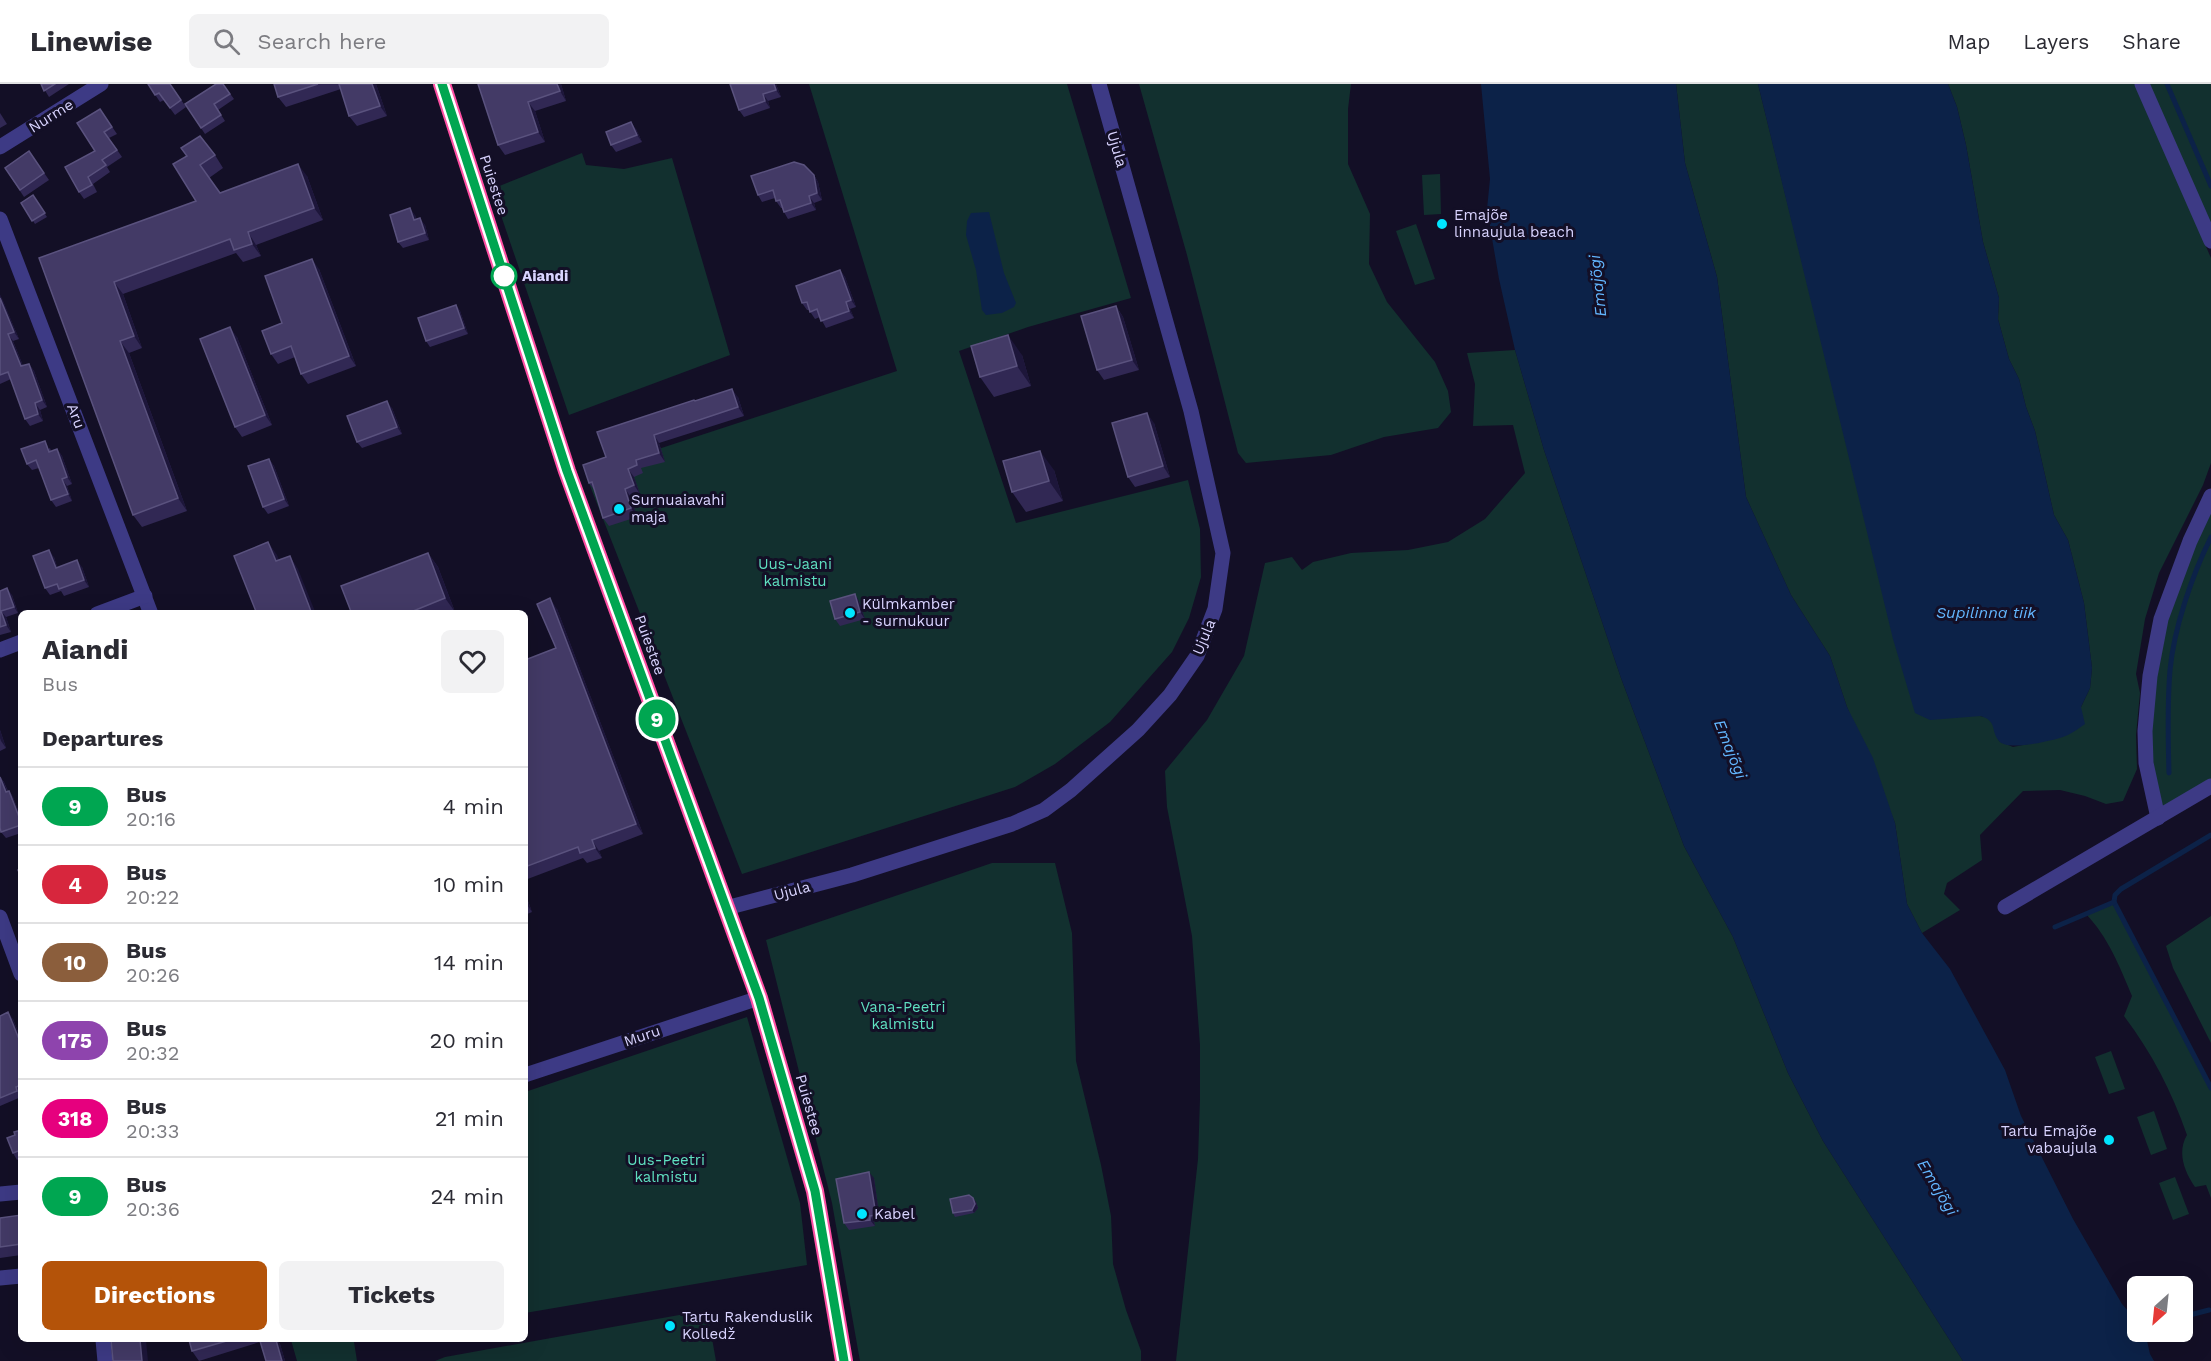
<!DOCTYPE html>
<meta charset="utf-8">
<style>
:root{--surface:#fff;--page:#f2f2f3;--text:#2b2b33;--muted:#7c7c81;--line:#e1e1e2;--accent:#b45309}
body{margin:0;font-family:"Work Sans",sans-serif;background:var(--page);color:var(--text);height:100vh;display:flex;flex-direction:column;font-size:22px;white-space:nowrap}
*{box-sizing:border-box;margin:0}
p{font-size:20px;color:var(--muted)}
.icon{flex:none;width:33px;height:33px;fill:none;stroke:currentColor;stroke-width:2;stroke-linecap:round;stroke-linejoin:round}
.map{position:relative;flex:1;overflow:hidden}
.side{position:absolute;left:18px;top:526px;width:510px;height:732px;display:flex;flex-direction:column;background:var(--surface);border-radius:9px;box-shadow:0 6px 24px #0002}
.side>*{flex:none}
.badge{padding:0 12px;border-radius:20px;font-size:21px;line-height:39px}
.needle{width:39px;rotate:207deg}
.buttons{position:absolute;left:2127px;top:1192px;display:grid;gap:12px}
.buttons a{display:grid;place-items:center;width:66px;height:66px;border-radius:9px;background:var(--surface);box-shadow:0 6px 24px #0002;font-size:30px}
.map>.badge{position:absolute;translate:-50% -50%;box-shadow:0 0 0 3px #fff}
h2{padding:0 24px;font-size:22px;line-height:54px}
.round{display:grid;place-items:center;flex:none;width:63px;height:63px;border-radius:9px;background:var(--page)}
.summary{display:flex;align-items:center;justify-content:space-between;height:102px;padding:0 24px}
h1{font-size:28px;font-weight:700;line-height:45px}
.primary-button{display:flex;gap:12px;margin-top:auto;padding:12px 24px}
.primary-button a{flex:1;height:69px;border-radius:9px;background:var(--accent);color:#fff;font-size:24px;font-weight:700;line-height:69px;text-align:center}
.primary-button a+a{background:var(--page);color:var(--text)}
ul{padding:0;list-style:none}
li{display:flex;align-items:center;gap:18px;height:78px;padding:0 24px;border-top:2px solid var(--line)}
li div{flex:1}
li b{display:block;font-size:22px}
li em{font-style:normal}
li .badge{min-width:66px;font-weight:700;text-align:center}
header{display:flex;align-items:center;gap:36px;box-sizing:border-box;height:84px;padding:0 30px;background:var(--surface);border-bottom:2px solid var(--line)}
header strong{font-size:28px}
nav{display:flex;gap:33px;margin-inline-start:auto;font-size:21px}
.search{width:420px;height:54px;background:var(--page);display:flex;align-items:center;gap:15px;box-sizing:border-box;padding:0 21px;border-radius:9px;color:var(--muted);font-size:22px}
.map>svg:first-child{display:block}
.green{fill:#12302f}
.water{fill:#0c2248}
.lines{fill:none;stroke-linecap:round;stroke-linejoin:round}
.stream{stroke:#0c2248;stroke-width:5}
.minor{stroke:#3d3a85;stroke-width:15}
.highway{stroke:#ff4fa3;stroke-width:18}
.wall{fill:#312854}
.shaded-wall{fill:#1d163a}
.building{fill:#433a66;stroke:#5a527e;stroke-width:1.5}
.line-casing{stroke:#fff;stroke-width:14}
.line{stroke:#00a651;stroke-width:9}
.poi-dot{fill:#00e5ff;stroke:#130f26;stroke-width:2}
.stop-dot{fill:#fff;stroke:#00a651;stroke-width:3}
.labels{text-anchor:middle;stroke-width:6;stroke-linejoin:round;paint-order:stroke}
.street-label{font-size:15px;fill:#d9d4ff;stroke:#130f26}
.poi-label{font-size:15px;fill:#d9d4ff;stroke:#130f26;text-anchor:start}
.stop-label{font-size:15px;font-weight:bold;fill:#d9d4ff;stroke:#130f26;text-anchor:start}
.park-label{font-size:15px;fill:#5fe0c0;stroke:#130f26}
.water-label{font-size:16px;font-style:italic;fill:#62b6ff;stroke:#130f26}
</style>
<header>
<strong>Linewise</strong>
<div class="search"><svg class="icon" aria-label="search" viewBox="0 0 24 24"><circle cx="10" cy="10" r="6"/><path d="M15 15l6 6"/></svg>Search here</div>
<nav><a>Map</a><a>Layers</a><a>Share</a></nav>
</header>
<div class="map">
<svg width="2211" height="1277" viewBox="0 0 2211 1277">
<rect width="100%" height="100%" fill="#130f26"/>
<g class="green">
<path d="M809 0H1067L1131 214 1028 243 959 267 1016 439 1188 396 1200 445 1201 493 1189 534 1172 568 1110 638 1055 680 1015 703 742 790 585 389 897 287Z"/>
<path d="M1139 0H1351L1348 25V80L1370 130 1369 180 1387 218 1435 278 1448 307 1451 328 1438 344 1384 353 1331 371 1246 379 1238 369 1187 171Z"/>
<path d="M1676 0H1758L1849 368 1948 634C1960 634 1984 627 1992 638 1995 644 1997 651 1999 657L2013 663 2028 660 2081 623 2090 604 2092 584 2084 519 2068 456 2054 431 2035 347 2026 323 2019 295 2009 275 1998 235 1999 214 1983 158 1966 61 1957 23 1948 0H2135L2211 174V379L2203 401 2159 489 2145 535 2136 590 2140 609 2136 651 2137 685 2123 717 2106 720 2085 712 2060 706 2023 707 1980 751 1982 776 1947 799 1944 810 1960 826 1922 849 1907 820 1895 739 1847 623 1830 572 1791 511 1746 413 1717 193 1685 79Z"/>
<path d="M2142 0H2211V157Z"/>
<path d="M582 69 586 81 624 85 672 74 730 271 569 331 492 105Z"/>
<path d="M1440 90 1441 130 1424 131 1422 91Z"/>
<path d="M1416 140 1435 195 1415 201 1396 147Z"/>
<path d="M1515 266 1544 366 1621 594 1684 762 1733 853 1788 989 1823 1057 1963 1277H1176L1198 1075 1200 1015V961L1192 852 1167 723 1165 687 1207 636 1244 572 1265 479 1292 473 1302 486 1313 478 1351 469 1408 466 1448 458 1485 435 1525 389 1513 341 1473 342 1475 300 1467 269Z"/>
<path d="M2211 412V702L2158 734 2146 679 2161 535Z"/>
<path d="M992 779H1055L1072 849 1076 977 1101 1081 1111 1132 1113 1180 1126 1226 1141 1267V1277H860L832 1119 766 856Z"/>
<path d="M2114 818 2211 1004V1114L2206 1101 2195 1103C2184 1087 2177 1068 2187 1051 2172 1008 2152 969 2124 932L2132 912C2120 883 2108 853 2086 830Z"/>
<path d="M2211 832V959L2173 884 2166 862Z"/>
<path d="M747 933 800 1119 807 1181 525 1229V1008Z"/>
<path d="M2111 967 2125 1005 2109 1010 2095 973Z"/>
<path d="M2154 1027 2167 1065 2151 1071 2137 1033Z"/>
<path d="M2175 1093 2189 1130 2173 1136 2159 1099Z"/>
<path d="M707 1226 716 1277H435L445 1273Z"/>
<path d="M291 1256H366L354 1258 357 1277H297Z"/>
</g>
<g class="water">
<path d="M1481 0H1676L1685 79 1717 193 1746 413 1791 511 1830 572 1847 623 1873 674 1895 739 1907 820 1922 849 1950 885 2005 986 2021 1032 2073 1135 2122 1220 2137 1237 2138 1248H2145L2150 1270 2154 1277H1963L1823 1057 1788 989 1733 853 1684 762 1621 594 1544 366 1515 266 1499 195 1487 125 1490 95Z"/>
<path d="M1758 0H1948L1957 23 1966 61 1983 158 1999 214 1998 235 2009 275 2019 295 2026 323 2035 347 2054 431 2068 456 2084 519 2092 584 2090 604 2081 623 2085 640C2079 644 2074 648 2068 651 2057 656 2007 668 1999 657 1990 646 1998 638 1981 632L1930 636 1915 629 1893 555Z"/>
<path d="M989 128 1004 189 1016 219 1014 223 1002 229 986 231 982 226 976 186 966 151 967 137 971 129Z"/>
</g>
<g class="lines">
<g class="stream">
<path d="M2167 0 2211 102"/>
<path d="M2169 689C2168 654 2167 621 2170 586 2174 544 2192 491 2211 453"/>
<path d="M2211 751 2121 805 2115 811 2114 818 2211 1004"/>
<path d="M2055 843 2114 818"/>
<path d="M2182 1233 2209 1226"/>
</g>
<g class="minor">
<path d="M2142 0 2211 157"/>
<path d="M0 63 101 0"/>
<path d="M0 135 151 530"/>
<path d="M97 530 145 512"/>
<path d="M0 566 21 558"/>
<path d="M2158 734 2146 679 2145 647 2150 592 2161 535 2190 457 2211 412"/>
<path d="M2005 823 2211 702"/>
<path d="M726 824 852 791 1012 740 1044 726 1071 706 1138 646 1170 611 1197 572 1215 525 1223 469 1191 327 1099 0"/>
<path d="M0 833 21 890"/>
<path d="M525 991 759 914"/>
<path d="M0 1110 21 1108"/>
<path d="M0 1194 21 1192"/>
<path d="M103 1256 105 1277"/>
</g>
<path class="highway" d="M442 0 567 387 759 914 815 1107 844 1277"/>
</g>
<g class="wall">
<path d="M41 0H69L49 13Z"/>
<path d="M148 0H170L186 23 175 31 164 16 160 18Z"/>
<path d="M223 0 234 15 218 26 225 37 205 50 185 20Z"/>
<path d="M274 0H376L387 32 357 42 349 32 341 5 286 23 278 13Z"/>
<path d="M478 0H561L566 17 535 27 545 58 505 71 498 61Z"/>
<path d="M776 0 781 13 768 17 770 24 744 33 739 26Z"/>
<path d="M100 25 117 50 109 54 122 73 107 83 110 88 93 100 97 108 84 115 79 108 95 67Z"/>
<path d="M0 29 7 40 0 44Z"/>
<path d="M636 45 642 58 616 68 611 61Z"/>
<path d="M29 67 49 96 24 113 5 84Z"/>
<path d="M215 71 223 84 209 94 220 109 307 92 323 136 256 161 261 172 243 178 236 169 123 210 142 264 129 269 187 427 142 443 133 431 39 174 196 117 173 80Z"/>
<path d="M814 91 818 98 822 116 814 119 816 126 788 135 784 128 782 124H781L776 117 775 114 762 118 758 111Z"/>
<path d="M33 111 47 133 35 140 21 119Z"/>
<path d="M415 131 416 135 425 141 429 156 403 164 398 158Z"/>
<path d="M319 185 356 282 308 300 301 290 295 273 278 280 271 270 282 239Z"/>
<path d="M840 186 845 193 856 223 850 225 854 234 826 244 820 233 815 235 809 226H807L802 219Z"/>
<path d="M0 211 19 255 13 257 23 282 29 280 34 287 47 323 40 326 43 337 30 342 25 335 11 295 0 300Z"/>
<path d="M456 221 460 227 468 250 430 263 426 257Z"/>
<path d="M1116 222 1123 233 1139 286 1104 296 1097 286Z"/>
<path d="M237 253 272 341 242 353 235 343Z"/>
<path d="M1022 271 1031 302 994 313 980 293Z"/>
<path d="M738 313 744 332 659 359 665 378 641 384 643 389 634 393 640 410 631 413 637 433 609 442 603 434 595 407 589 399 695 317Z"/>
<path d="M392 324 402 350 362 364 357 358Z"/>
<path d="M1154 339 1170 393 1135 403 1128 393Z"/>
<path d="M50 364 51 367 57 365 62 372 72 400 67 402 72 417 56 423 51 416 39 384 32 386 27 380Z"/>
<path d="M269 375 274 382 289 422 268 430 263 423Z"/>
<path d="M1054 386 1063 417 1026 428 1012 408Z"/>
<path d="M428 469 438 483 455 528 451 530H352Z"/>
<path d="M54 473 57 483H82L89 503 64 512 61 507 50 511 45 504Z"/>
<path d="M0 507 12 511 18 529 6 533 11 548 0 551Z"/>
<path d="M859 517 865 535 840 542 835 535Z"/>
<path d="M557 525 643 750 599 767 602 774 587 779 583 774 525 796V576L556 564Z"/>
<path d="M0 646 6 664 0 667Z"/>
<path d="M0 693 4 698 8 707H9L13 713 21 734V749L6 754 1 748Z"/>
<path d="M525 809 532 828 525 831Z"/>
<path d="M0 932 13 935 21 955V1009L20 1010 21 1013 0 1022Z"/>
<path d="M21 1046V1074L17 1076 13 1069 15 1051Z"/>
<path d="M874 1094 880 1137 874 1138 875 1142 849 1146 844 1139Z"/>
<path d="M973 1114 976 1118 978 1124 974 1129 955 1133 953 1129Z"/>
<path d="M21 1131V1171L0 1174V1134Z"/>
<path d="M189 1256H277L280 1260 285 1277H266L260 1258 199 1277 192 1267Z"/>
</g>
<g class="shaded-wall">
<path d="M372 0H376L387 32 380 22Z"/>
<path d="M557 0H561L566 17 560 7Z"/>
<path d="M774 0H776L781 13 776 6Z"/>
<path d="M763 10 768 17 770 24 765 17Z"/>
<path d="M528 18 535 27 545 58 538 48Z"/>
<path d="M631 38 636 45 642 58 637 51Z"/>
<path d="M298 80 307 92 323 136 314 124Z"/>
<path d="M814 91 818 98 822 116 817 109Z"/>
<path d="M809 112 814 119 816 126 811 119Z"/>
<path d="M410 124 415 131 419 143 414 136Z"/>
<path d="M420 134 425 141 429 156 425 149Z"/>
<path d="M248 148 256 161 261 172 252 160Z"/>
<path d="M312 175 319 185 356 282 349 272Z"/>
<path d="M840 186 845 193 856 223 851 216Z"/>
<path d="M114 198 123 210 142 264 134 252Z"/>
<path d="M0 211 2 214 19 255 14 248 0 214Z"/>
<path d="M846 218 850 225 854 234 849 227Z"/>
<path d="M456 221 460 227 468 250 464 244Z"/>
<path d="M1116 222 1123 233 1139 286 1132 276Z"/>
<path d="M230 243 237 253 272 341 265 331Z"/>
<path d="M8 250 13 257 26 289 21 282Z"/>
<path d="M1008 251 1022 271 1031 302 1017 282Z"/>
<path d="M120 257 129 269 187 427 178 414Z"/>
<path d="M29 280 34 287 47 323 42 316Z"/>
<path d="M732 305 738 313 744 332 738 323Z"/>
<path d="M387 317 392 324 402 350 397 343Z"/>
<path d="M35 319 40 326 43 337 38 330Z"/>
<path d="M1147 329 1154 339 1170 393 1163 382Z"/>
<path d="M654 351 659 359 665 378 659 369Z"/>
<path d="M57 365 62 372 72 400 67 393Z"/>
<path d="M1040 367 1054 386 1063 417 1049 397Z"/>
<path d="M269 375 274 382 289 422 284 415Z"/>
<path d="M628 385 634 393 640 410 634 401Z"/>
<path d="M62 395 67 402 72 417 68 410Z"/>
<path d="M625 405 631 413 637 433 631 424Z"/>
<path d="M268 458 277 471 285 490 276 477Z"/>
<path d="M49 466 54 473 60 491 56 484Z"/>
<path d="M428 469 438 483 455 528 445 514Z"/>
<path d="M290 472 298 485 316 530H312Z"/>
<path d="M77 476 82 483 89 503 84 496Z"/>
<path d="M7 504 12 511 18 529 14 523Z"/>
<path d="M855 510 859 517 865 535 860 528Z"/>
<path d="M550 514 557 525 643 750 636 740Z"/>
<path d="M1 527 6 533 11 548 6 541Z"/>
<path d="M0 646 6 664 1 657 0 654Z"/>
<path d="M0 693 4 698 10 714 6 708Z"/>
<path d="M9 707 13 713 21 734V738Z"/>
<path d="M592 756 599 767 602 774 595 764Z"/>
<path d="M525 809 532 828 525 818Z"/>
<path d="M8 928 13 935 21 955V960Z"/>
<path d="M869 1088 874 1094 880 1137 876 1131Z"/>
<path d="M973 1114 976 1118 978 1124 974 1129 972 1126Z"/>
<path d="M870 1132 874 1138 875 1142 870 1136Z"/>
<path d="M140 1256H146L148 1277H142Z"/>
<path d="M276 1256H277L280 1260 285 1277H282Z"/>
</g>
<g class="building">
<path d="M41 0H55L44 7Z"/>
<path d="M148 0H170L181 16 170 24 159 9 155 11Z"/>
<path d="M216 0H223L230 10 214 20 221 31 201 44 185 20Z"/>
<path d="M274 0H318L278 13Z"/>
<path d="M339 0H372L380 22 349 32Z"/>
<path d="M478 0H557L560 7 528 18 538 48 498 61Z"/>
<path d="M730 0H774L776 6 763 10 765 17 739 26Z"/>
<path d="M100 25 112 43 104 48 117 66 102 76 106 81 88 93 92 101 79 108 65 83 95 67 77 39Z"/>
<path d="M631 38 637 51 611 61 606 48Z"/>
<path d="M200 52 215 71 200 81 220 109 298 80 314 124 248 148 252 160 234 166 230 155 114 198 134 252 120 257 178 414 133 431 39 174 196 117 173 80 187 72 181 64Z"/>
<path d="M29 67 44 89 20 106 5 84Z"/>
<path d="M794 78 804 81 814 91 817 109 809 112 811 119 784 128 780 116 776 117 773 106 758 111 751 92Z"/>
<path d="M33 111 45 129 32 137 21 119Z"/>
<path d="M410 124 414 136 420 134 425 149 398 158 390 131Z"/>
<path d="M312 175 349 272 301 290 291 262 271 270 262 247 282 239 265 192Z"/>
<path d="M840 186 851 216 846 218 849 227 821 237 817 225 810 228 807 218 802 219 796 202Z"/>
<path d="M0 214 14 248 8 250 21 282 29 280 42 316 35 319 38 330 25 335 8 288 0 291Z"/>
<path d="M456 221 464 244 426 257 418 234Z"/>
<path d="M1116 222 1132 276 1097 286 1081 232Z"/>
<path d="M230 243 265 331 235 343 200 255Z"/>
<path d="M1008 251 1017 282 980 293 971 262Z"/>
<path d="M732 305 738 323 654 351 659 369 636 376 637 381 628 385 634 401 625 405 631 424 603 434 592 398 589 399 583 381 606 373 597 348 694 316 695 317Z"/>
<path d="M387 317 397 343 357 358 347 332Z"/>
<path d="M1147 329 1163 382 1128 393 1112 339Z"/>
<path d="M45 357 49 368 57 365 67 393 62 395 68 410 51 416 36 376 27 380 21 365Z"/>
<path d="M1040 367 1049 397 1012 408 1003 377Z"/>
<path d="M269 375 284 415 263 423 248 382Z"/>
<path d="M268 458 276 477 290 472 312 530H257L234 472Z"/>
<path d="M49 466 56 484 77 476 84 496 59 505 57 500 45 504 33 472Z"/>
<path d="M428 469 445 514 406 530H352L341 502Z"/>
<path d="M7 504 14 523 1 527 6 541 0 543V507Z"/>
<path d="M855 510 860 528 835 535 830 517Z"/>
<path d="M550 514 636 740 592 756 595 764 580 769 578 763 525 783V576L556 564 537 520Z"/>
<path d="M0 693 6 708 9 707 21 738V741L1 748 0 744Z"/>
<path d="M21 784V793L18 786Z"/>
<path d="M8 928 21 960 19 961 21 967V1001L16 1003 17 1007 0 1014V932Z"/>
<path d="M21 1046V1066L13 1069 7 1054 15 1051 14 1048Z"/>
<path d="M869 1088 876 1131 870 1132V1136L844 1139 836 1095Z"/>
<path d="M969 1111 973 1114 975 1120 972 1126 953 1129 950 1115Z"/>
<path d="M21 1131V1160L0 1163V1134Z"/>
<path d="M111 1256H140L142 1277H113Z"/>
<path d="M189 1256H230L192 1267Z"/>
<path d="M265 1256H276L282 1277H266L260 1257Z"/>
</g>
<g class="lines">
<g class="line-casing">
<path id="line" d="M442 0 567 387 759 914 815 1107 844 1277"/>
</g>
<use href="#line" class="line"/>
</g>
<g class="poi-dot">
<circle cx="1442" cy="140" r="6"/>
<circle cx="619" cy="425" r="6"/>
<circle cx="850" cy="529" r="6"/>
<circle cx="2109" cy="1056" r="6"/>
<circle cx="862" cy="1130" r="6"/>
<circle cx="670" cy="1242" r="6"/>
</g>
<circle class="stop-dot" cx="504" cy="192" r="12"/>
<g class="labels">
<g class="street-label">
<text transform="translate(51 32) rotate(-32)" y="5">Nurme</text>
<text transform="translate(1117 65) rotate(74)" y="5">Ujula</text>
<text transform="translate(494 101) rotate(72)" y="5">Puiestee</text>
<text transform="translate(76 332) rotate(69)" y="5">Aru</text>
<text transform="translate(1204 553) rotate(-67)" y="5">Ujula</text>
<text transform="translate(650 561) rotate(70)" y="5">Puiestee</text>
<text transform="translate(792 807) rotate(-15)" y="5">Ujula</text>
<text transform="translate(642 952) rotate(-19)" y="5">Muru</text>
<text transform="translate(809 1021) rotate(74)" y="5">Puiestee</text>
</g>
<g class="poi-label">
<text x="1454" y="136">Emajõe<tspan x="1454" dy="17">linnaujula beach</tspan></text>
<text x="631" y="421">Surnuaiavahi<tspan x="631" dy="17">maja</tspan></text>
<text x="862" y="525">Külmkamber<tspan x="862" dy="17">- surnukuur</tspan></text>
<text x="2097" y="1052" text-anchor="end">Tartu Emajõe<tspan x="2097" dy="17">vabaujula</tspan></text>
<text x="874" y="1135">Kabel</text>
<text x="682" y="1238">Tartu Rakenduslik<tspan x="682" dy="17">Kolledž</tspan></text>
</g>
<g class="stop-label">
<text x="522" y="197">Aiandi</text>
</g>
<g class="park-label">
<text x="795" y="485">Uus-Jaani<tspan x="795" dy="17">kalmistu</tspan></text>
<text x="903" y="928">Vana-Peetri<tspan x="903" dy="17">kalmistu</tspan></text>
<text x="666" y="1081">Uus-Peetri<tspan x="666" dy="17">kalmistu</tspan></text>
</g>
<g class="water-label">
<text transform="translate(1597 202) rotate(-96)" y="6">Emajõgi</text>
<text x="1986" y="534">Supilinna tiik</text>
<text transform="translate(1731 665) rotate(68)" y="6">Emajõgi</text>
<text transform="translate(1938 1103) rotate(59)" y="6">Emajõgi</text>
</g>
</g>
</svg>
<div class="buttons">
<a><svg class="needle" viewBox="-14 -14 28 28"><path d="M0-13l5 13h-10z" fill="#e53935"/><path d="M0 13l5-13h-10z" fill="#7c7c81"/></svg></a>
</div>
<b class="badge" style="left:657px;top:635px;background:#00a651;color:#fff">9</b>
<section class="side">
<div class="summary"><div><h1>Aiandi</h1><p>Bus</p></div><a class="round"><svg class="icon" aria-label="heart" viewBox="0 0 24 24"><path d="M12 20l-8-8c-3-5 5-10 8-4 3-6 11-1 8 4z"/></svg></a></div>
<h2>Departures</h2>
<ul>
<li><span class="badge" style="background:#00a651;color:#fff">9</span><div><b>Bus</b><p>20:16</p></div><em>4 min</em></li>
<li><span class="badge" style="background:#d7263d;color:#fff">4</span><div><b>Bus</b><p>20:22</p></div><em>10 min</em></li>
<li><span class="badge" style="background:#8b5e3c;color:#fff">10</span><div><b>Bus</b><p>20:26</p></div><em>14 min</em></li>
<li><span class="badge" style="background:#8e44ad;color:#fff">175</span><div><b>Bus</b><p>20:32</p></div><em>20 min</em></li>
<li><span class="badge" style="background:#e6007e;color:#fff">318</span><div><b>Bus</b><p>20:33</p></div><em>21 min</em></li>
<li><span class="badge" style="background:#00a651;color:#fff">9</span><div><b>Bus</b><p>20:36</p></div><em>24 min</em></li>
</ul>
<div class="primary-button"><a>Directions</a><a>Tickets</a></div>
</section>
</div>
